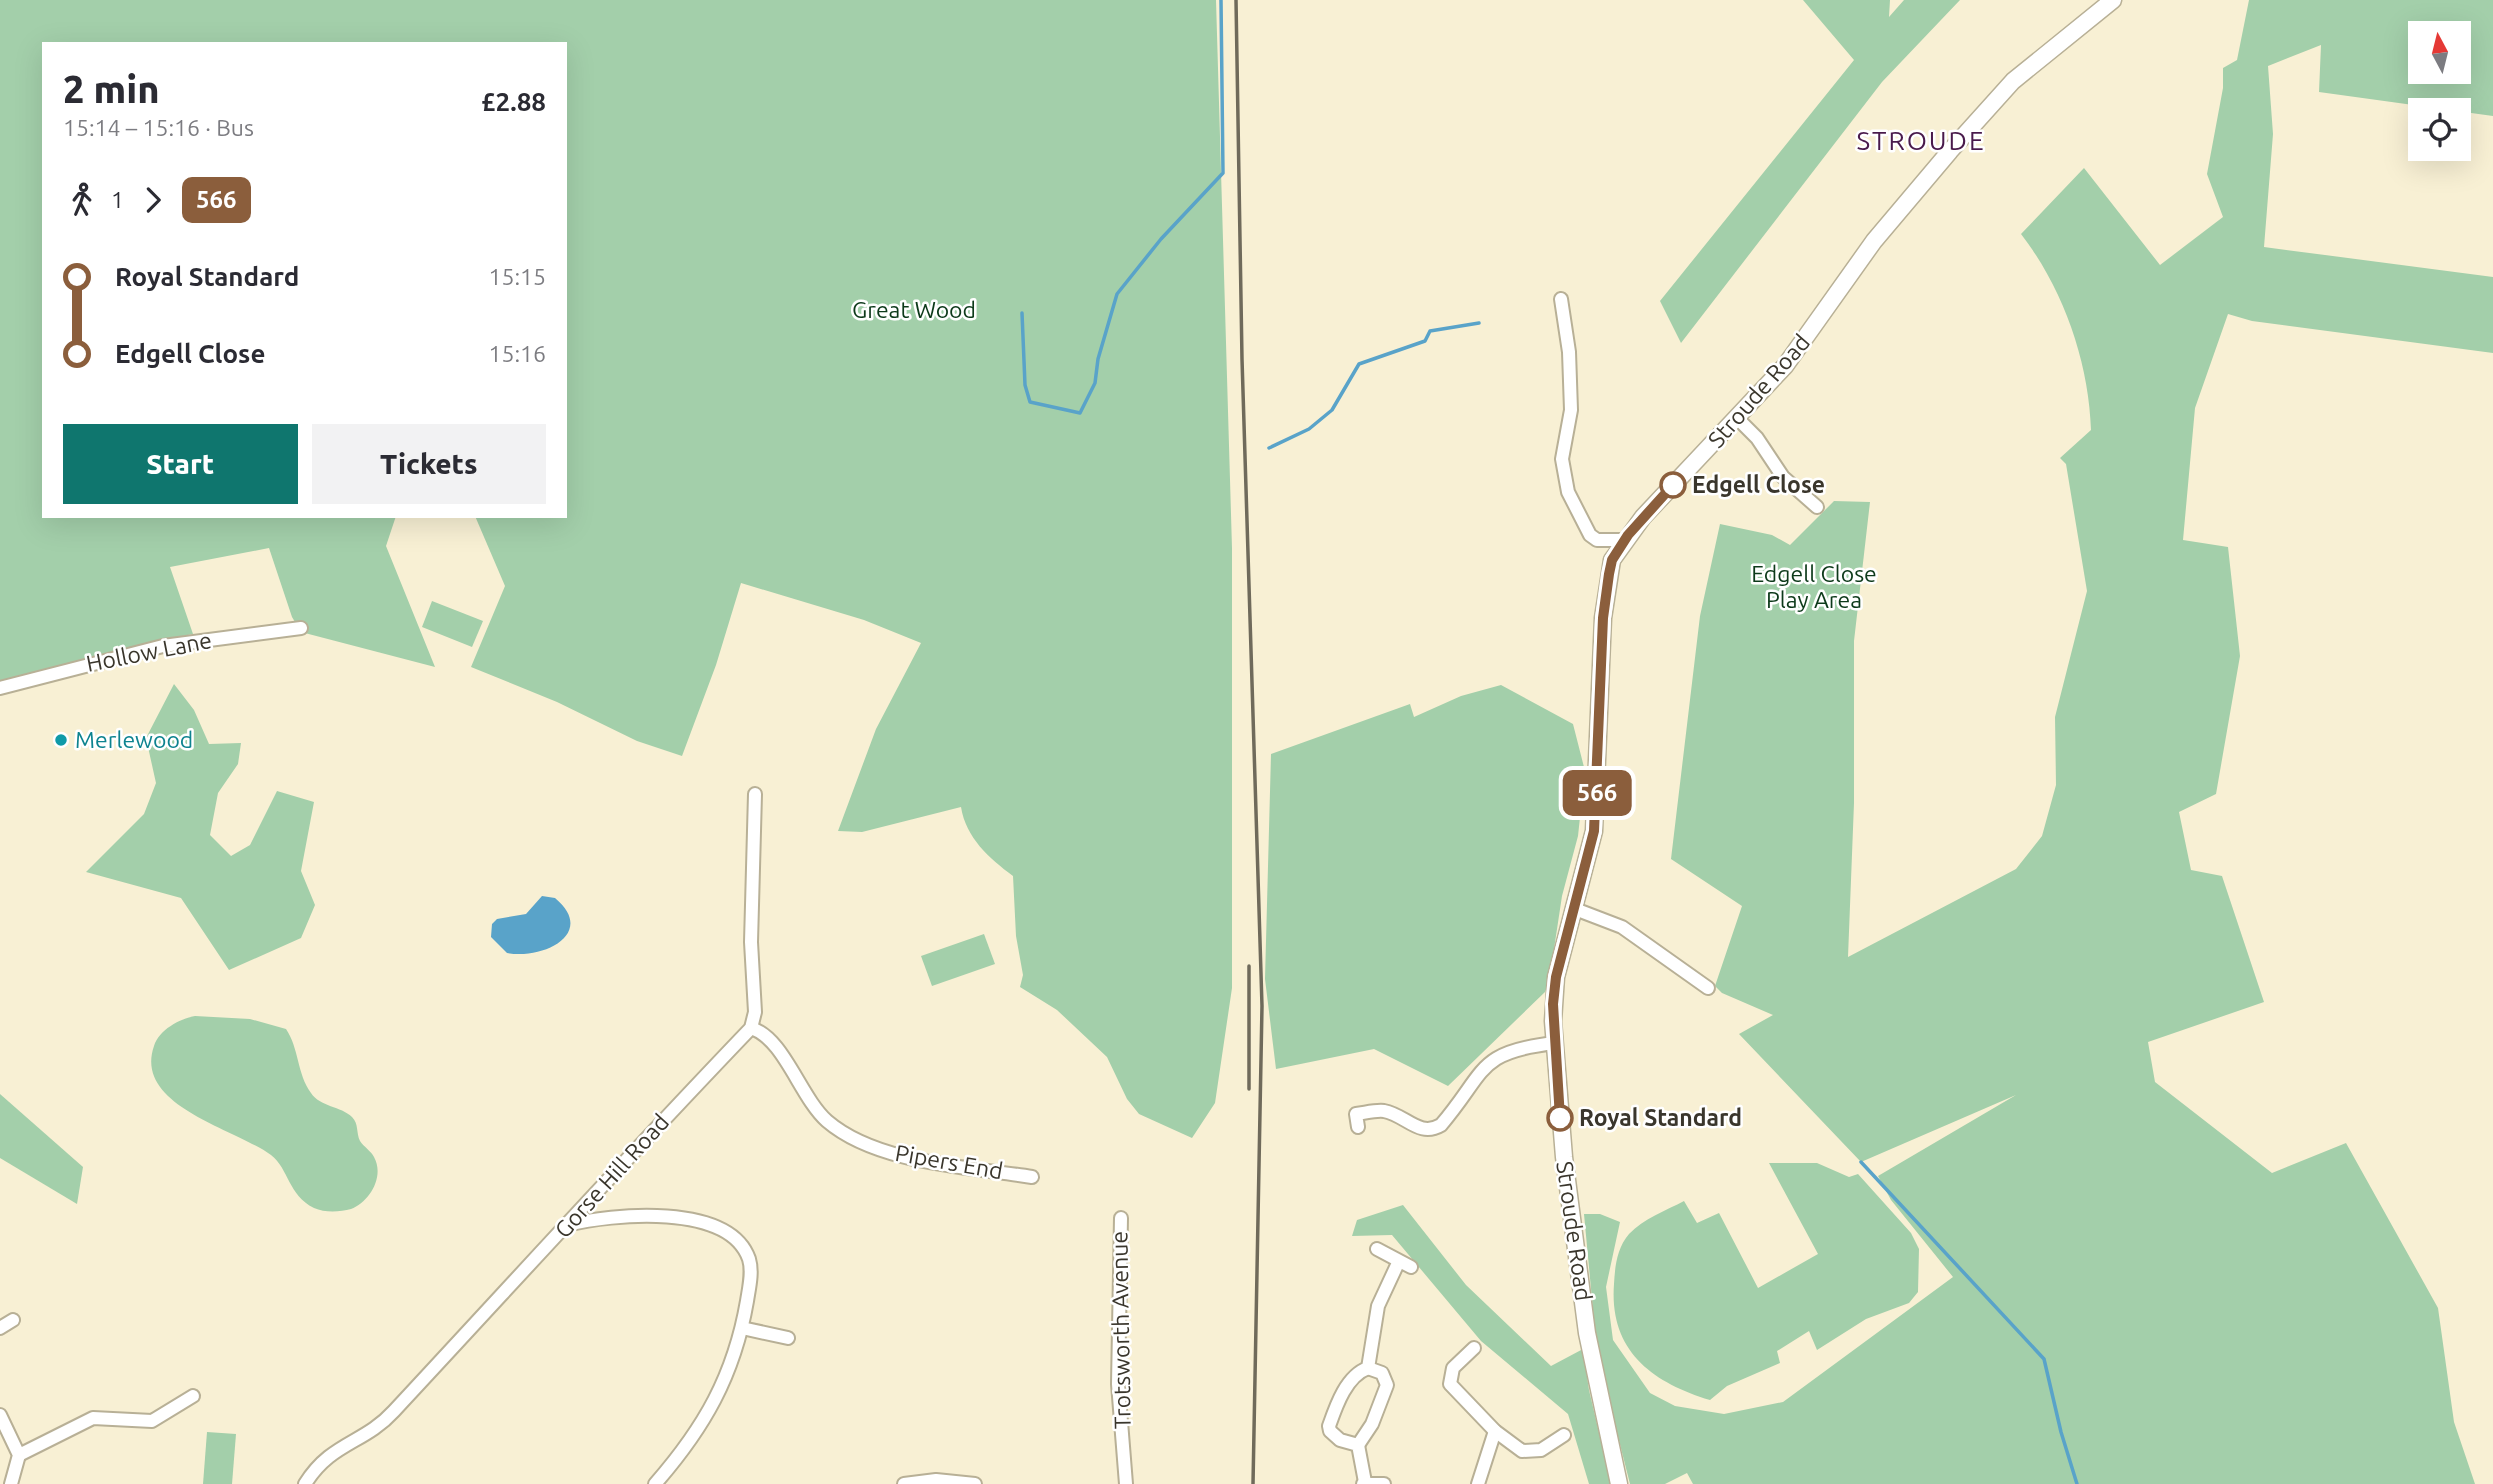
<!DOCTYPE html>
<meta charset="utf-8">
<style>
:root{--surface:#fff;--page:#f2f2f3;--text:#2b2b33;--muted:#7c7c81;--accent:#0f766e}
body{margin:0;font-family:Ubuntu,sans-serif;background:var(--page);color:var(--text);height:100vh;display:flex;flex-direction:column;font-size:26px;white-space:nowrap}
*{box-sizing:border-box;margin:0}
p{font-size:23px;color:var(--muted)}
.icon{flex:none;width:38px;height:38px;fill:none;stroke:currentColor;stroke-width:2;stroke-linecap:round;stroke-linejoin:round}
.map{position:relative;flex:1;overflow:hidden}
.panel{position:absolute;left:42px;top:42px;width:525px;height:476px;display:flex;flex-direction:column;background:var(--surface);border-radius:0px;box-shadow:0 7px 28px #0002}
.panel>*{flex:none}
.badge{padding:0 14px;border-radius:10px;font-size:24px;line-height:46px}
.needle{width:46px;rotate:353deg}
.fabs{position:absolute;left:2408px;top:21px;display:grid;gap:14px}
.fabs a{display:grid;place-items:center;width:63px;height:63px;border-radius:0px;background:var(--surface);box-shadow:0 7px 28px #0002;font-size:35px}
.map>.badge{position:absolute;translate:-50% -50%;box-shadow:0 0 0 4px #fff}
.legs{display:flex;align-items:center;gap:10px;height:77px;padding:0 21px;font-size:23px}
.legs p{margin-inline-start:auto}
.summary{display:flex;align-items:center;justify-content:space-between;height:119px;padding:0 21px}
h1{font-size:38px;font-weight:800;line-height:52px}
.primary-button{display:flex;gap:14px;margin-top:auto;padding:14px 21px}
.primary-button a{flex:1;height:80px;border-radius:0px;background:var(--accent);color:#fff;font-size:28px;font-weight:800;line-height:80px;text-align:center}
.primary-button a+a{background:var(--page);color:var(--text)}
ul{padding:0 21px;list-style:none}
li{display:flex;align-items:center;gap:24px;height:77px;font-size:26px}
li i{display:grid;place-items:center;width:10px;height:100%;margin:0 9px;background:currentColor}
li i::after{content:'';width:18px;height:18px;margin:-9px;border:5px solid;border-radius:50%;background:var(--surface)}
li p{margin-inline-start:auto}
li:first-child i{background:linear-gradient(#0000 50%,currentColor 0)}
li:last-child i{background:linear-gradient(currentColor 50%,#0000 0)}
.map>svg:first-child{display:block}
.green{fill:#a3cfaa;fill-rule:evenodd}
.water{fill:#59a3c9}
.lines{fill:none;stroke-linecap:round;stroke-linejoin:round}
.stream{stroke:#59a3c9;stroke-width:3.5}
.minor-casing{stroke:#b8b096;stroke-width:16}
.tertiary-casing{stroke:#b8b096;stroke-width:19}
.minor{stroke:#fff;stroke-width:12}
.tertiary{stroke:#fff;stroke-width:16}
.rail{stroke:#6f6a5b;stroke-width:3.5}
.line-1-casing{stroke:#fff;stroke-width:16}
.line-1{stroke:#8b5e3c;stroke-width:10}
.stop-1-dot{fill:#fff;stroke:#8b5e3c;stroke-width:3.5}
.culture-dot{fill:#0f9aa8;stroke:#fff;stroke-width:2.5}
.labels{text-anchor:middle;stroke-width:5;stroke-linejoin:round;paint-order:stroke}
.park-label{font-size:23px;fill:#0d3a1a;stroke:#fff}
.street-label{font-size:23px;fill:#3a362c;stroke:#fff}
.stop-label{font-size:23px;font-weight:bold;fill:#3a362c;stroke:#fff;text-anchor:start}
.culture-label{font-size:23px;fill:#0d838f;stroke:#fff;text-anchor:start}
.quarter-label{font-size:26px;letter-spacing:2px;fill:#491a4b;stroke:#fff}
</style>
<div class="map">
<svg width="2493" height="1484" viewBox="0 0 2493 1484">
<rect width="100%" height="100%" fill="#f8f0d4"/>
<g class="green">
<path d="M0 0H1216L1232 548V988L1215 1103 1192 1138 1139 1114 1127 1099 1107 1057 1057 1010 1020 987 1023 975 1016 936 1013 876C989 858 966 838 961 807L862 832 838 831 876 729 921 643 864 620 741 583 716 665 682 756 637 741 557 702 471 667 505 586 475 516H565V44H44V516H396L386 546 435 667 301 632 292 617 269 548 170 567 193 634 148 643 0 683Z"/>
<path d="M1803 0H1890L1889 17 1904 0H1960L1882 82 1681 343 1660 301 1854 60Z"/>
<path d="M2249 0H2493V116L2319 92 2321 45 2268 66 2273 134 2264 247 2493 277V353L2252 321 2228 314 2195 408 2183 540 2228 547 2240 656 2216 794 2179 812 2191 870 2222 876 2264 1002 2148 1042 2155 1082 2272 1173 2346 1143 2438 1308 2454 1422 2475 1484H1693L1687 1473 1665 1484H1630L1597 1353 1584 1214H1600L1620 1222 1606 1287 1613 1340 1650 1393 1675 1406 1724 1414 1783 1402 1953 1277 1891 1200 1878 1176 2016 1095 1861 1162 1739 1034 1773 1015 1722 993 1715 986 1742 906 1671 859 1700 616 1720 524 1772 535 1790 545 1834 501 1870 502 1854 641V803L1848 957 2016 869 2042 836 2056 785 2055 717 2087 591 2066 464 2060 458 2091 430C2089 362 2063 288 2021 234L2084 168 2160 265 2223 217 2207 174 2223 88V68L2237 60ZM2420 33H2459V72H2420Z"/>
<path d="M432 601 483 621 472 647 422 627Z"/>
<path d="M174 684 194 710 209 744 241 743 238 764 218 793 210 835 231 856 250 845 277 791 314 802 301 871 315 905 301 938 229 970 181 898 86 872 144 814 156 783 146 738Z"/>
<path d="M1501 685 1573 724 1585 771 1578 836 1562 896 1549 982 1545 992 1448 1086 1374 1049 1276 1069 1265 979 1271 754 1410 704 1414 717 1461 696Z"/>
<path d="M984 934 995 964 932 986 921 956Z"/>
<path d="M195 1016 250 1019 286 1029C299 1048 297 1074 311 1093 320 1107 341 1106 352 1117 359 1124 356 1133 360 1141 364 1147 371 1151 374 1157 385 1177 369 1202 351 1209 340 1212 325 1213 314 1208 288 1195 289 1169 271 1155 236 1129 133 1106 154 1046 159 1030 179 1019 195 1016Z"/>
<path d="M0 1094 83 1167 77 1204 0 1158Z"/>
<path d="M1769 1163H1817L1849 1177 1858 1174 1911 1233 1919 1249 1918 1292 1909 1303 1866 1319 1817 1350 1809 1331 1777 1351 1780 1363 1727 1386 1710 1400C1651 1382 1609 1350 1614 1284 1615 1266 1617 1248 1629 1234 1643 1219 1667 1210 1684 1201L1697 1223 1719 1213 1758 1288 1818 1254Z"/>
<path d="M1403 1205 1466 1285 1551 1366 1583 1349 1589 1390 1611 1484H1589L1568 1414 1481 1341 1392 1235 1352 1236 1357 1220Z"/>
<path d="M207 1432 236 1434 232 1484H203Z"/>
</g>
<path class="water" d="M542 896 555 898C597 933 544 960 507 953L491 937 492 924 497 919 526 914Z"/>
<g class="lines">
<g class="stream">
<path d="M1022 313 1025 385 1030 402 1080 413 1095 383 1098 359 1117 294 1161 239 1223 173 1221 0"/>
<path d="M1269 448 1309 429 1332 410 1359 364 1425 341 1430 331 1479 323"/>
<path d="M1861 1162 2044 1359 2061 1432 2077 1484"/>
</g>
<g class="minor-casing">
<g id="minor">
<path d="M1561 299 1569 352 1571 410 1562 459 1568 492 1590 535 1597 540H1624"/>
<path d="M1738 419 1757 438 1783 477 1817 507"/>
<path d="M0 688 163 646 301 628"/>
<path d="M1575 909 1622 927 1708 988"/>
<path d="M751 1028C784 1038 800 1097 827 1121 877 1164 970 1167 1032 1177"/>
<path d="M1358 1127 1356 1114C1365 1113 1375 1110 1384 1111 1406 1115 1419 1138 1441 1125 1487 1071 1476 1052 1555 1043"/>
<path d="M1121 1218 1118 1384 1126 1484"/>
<path d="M567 1225C611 1214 729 1202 749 1259 753 1272 749 1288 747 1301 734 1376 704 1428 655 1484"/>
<path d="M1377 1249 1411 1267"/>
<path d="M0 1328 13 1320"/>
<path d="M742 1328 788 1338"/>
<path d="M1474 1348 1453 1368 1450 1384 1495 1431 1522 1451 1541 1450 1564 1435"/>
<path d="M0 1415 19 1455 11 1484"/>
<path d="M1358 1445 1372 1424 1387 1385 1382 1373 1368 1368"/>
<path d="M19 1455 93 1418 152 1421 193 1396"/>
<path d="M1365 1482 1358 1445 1340 1440 1330 1431 1329 1426C1336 1406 1346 1376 1368 1368L1378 1306 1398 1263"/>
<path d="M305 1484C331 1442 364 1444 394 1411 513 1283 630 1154 751 1028L755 1012 751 942 755 794"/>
<path d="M904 1484 936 1480 975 1484"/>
<path d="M1363 1484H1384"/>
<path d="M1478 1484 1495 1431"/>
</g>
</g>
<g class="tertiary-casing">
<path id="tertiary" d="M1619 1484 1587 1333 1564 1157 1553 1021 1556 977 1594 831 1603 618 1612 560 1643 517 1785 366 1874 241 1950 151 2013 81 2113 0"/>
</g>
<use href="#minor" class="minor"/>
<use href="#tertiary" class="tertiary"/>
<g class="rail">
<path d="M1236 0 1242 359 1262 1006 1253 1484"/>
<path d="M1249 1089V966"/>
</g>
</g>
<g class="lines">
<g class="line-1-casing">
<path id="line-1" d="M1560 1118 1553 1004 1556 977 1594 831 1603 618 1609 574 1612 560 1628 535 1673 485"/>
</g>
<use href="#line-1" class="line-1"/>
</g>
<g class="stop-1-dot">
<circle cx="1673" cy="485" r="12"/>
<circle cx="1560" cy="1118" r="12"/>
</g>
<circle class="culture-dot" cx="61" cy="740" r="7"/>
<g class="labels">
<g class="park-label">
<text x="914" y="318">Great Wood</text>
<text x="1814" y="582">Edgell Close<tspan x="1814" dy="26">Play Area</tspan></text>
</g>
<g class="street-label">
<text transform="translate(1759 391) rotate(-49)" y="8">Stroude Road</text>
<text transform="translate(149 652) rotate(-11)" y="8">Hollow Lane</text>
<text transform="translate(949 1162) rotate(10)" y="8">Pipers End</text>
<text transform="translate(612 1176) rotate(-48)" y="8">Gorse Hill Road</text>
<text transform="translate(1574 1231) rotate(82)" y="8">Stroude Road</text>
<text transform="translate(1121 1330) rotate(-91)" y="8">Trotsworth Avenue</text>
</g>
<g class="stop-label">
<text x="1692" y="493">Edgell Close</text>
<text x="1579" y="1126">Royal Standard</text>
</g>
<g class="culture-label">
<text x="75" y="748">Merlewood</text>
</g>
<g class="quarter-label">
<text x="1921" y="150">STROUDE</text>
</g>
</g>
</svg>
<div class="fabs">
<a><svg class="needle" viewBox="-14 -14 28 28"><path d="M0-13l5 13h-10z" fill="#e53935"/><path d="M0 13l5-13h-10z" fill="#7c7c81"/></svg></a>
<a><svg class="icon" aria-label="locate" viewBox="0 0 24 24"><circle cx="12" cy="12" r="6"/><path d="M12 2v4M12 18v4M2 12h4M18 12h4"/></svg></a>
</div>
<b class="badge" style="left:1597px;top:793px;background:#8b5e3c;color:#fff">566</b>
<section class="panel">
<div class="summary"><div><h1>2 min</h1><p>15:14 – 15:16 · Bus</p></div><b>£2.88</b></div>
<div class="legs"><svg class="icon" aria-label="walk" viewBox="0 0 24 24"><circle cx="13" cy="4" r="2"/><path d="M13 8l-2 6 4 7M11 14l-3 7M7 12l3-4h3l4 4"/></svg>1<svg class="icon" aria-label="forward" viewBox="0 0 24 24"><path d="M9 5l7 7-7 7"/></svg><b class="badge" style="background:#8b5e3c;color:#fff">566</b></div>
<ul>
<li><i style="color:#8b5e3c"></i><b>Royal Standard</b><p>15:15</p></li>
<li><i style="color:#8b5e3c"></i><b>Edgell Close</b><p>15:16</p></li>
</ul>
<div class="primary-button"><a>Start</a><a>Tickets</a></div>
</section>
</div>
